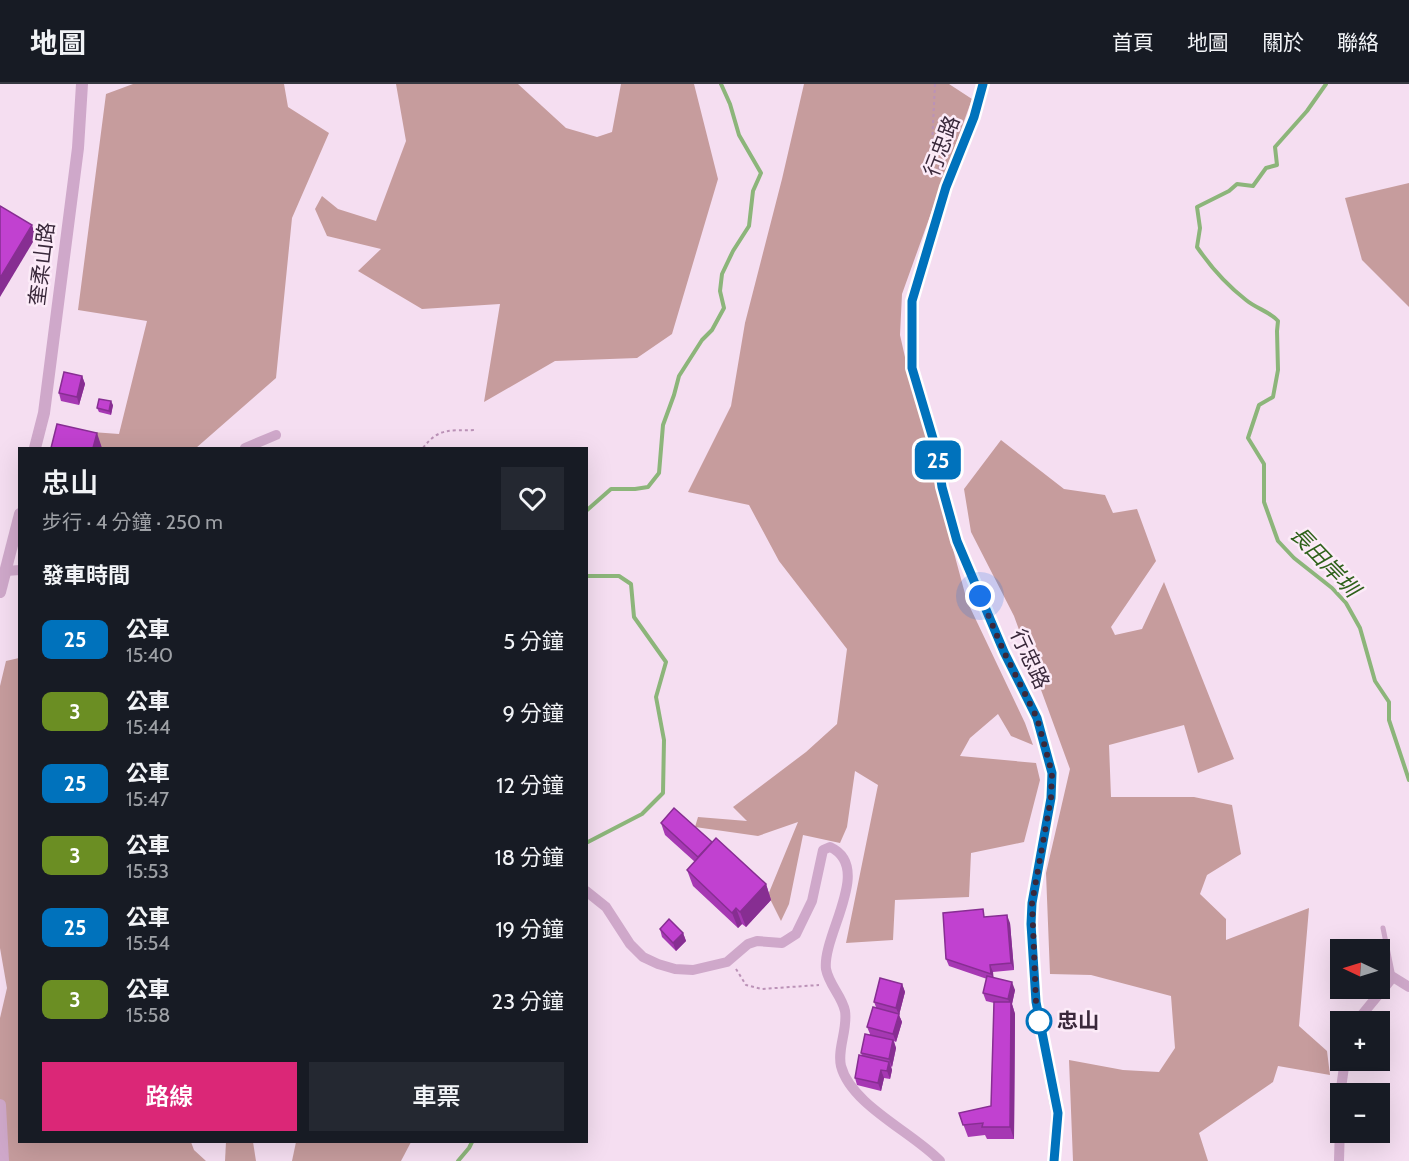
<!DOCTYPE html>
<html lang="zh-TW">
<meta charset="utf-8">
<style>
:root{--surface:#171b24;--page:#242831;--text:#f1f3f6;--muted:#9ea1a6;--line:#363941;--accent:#db2777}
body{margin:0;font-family:Cabin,"Noto Sans TC",sans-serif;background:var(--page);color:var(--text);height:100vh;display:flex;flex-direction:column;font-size:22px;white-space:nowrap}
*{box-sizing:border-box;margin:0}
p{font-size:20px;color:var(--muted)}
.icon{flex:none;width:33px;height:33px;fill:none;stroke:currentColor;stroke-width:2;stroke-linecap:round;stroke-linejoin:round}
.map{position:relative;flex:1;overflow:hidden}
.drawer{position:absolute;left:18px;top:363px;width:570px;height:696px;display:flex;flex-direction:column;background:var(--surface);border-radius:0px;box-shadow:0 6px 24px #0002}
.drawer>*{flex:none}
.badge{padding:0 12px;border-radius:9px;font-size:21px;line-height:39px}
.needle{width:39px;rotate:274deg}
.buttons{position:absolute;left:1330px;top:855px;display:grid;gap:12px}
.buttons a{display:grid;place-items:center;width:60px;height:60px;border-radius:0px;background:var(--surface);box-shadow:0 6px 24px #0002;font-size:30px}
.you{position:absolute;width:30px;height:30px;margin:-15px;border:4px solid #fff;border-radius:50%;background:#1a73e8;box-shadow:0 0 0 9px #1a73e833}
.map>.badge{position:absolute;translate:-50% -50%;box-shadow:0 0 0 3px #fff}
h2{padding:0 24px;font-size:22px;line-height:54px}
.round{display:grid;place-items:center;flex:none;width:63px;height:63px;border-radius:0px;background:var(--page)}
.head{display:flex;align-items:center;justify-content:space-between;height:102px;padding:0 24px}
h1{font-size:28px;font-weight:600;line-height:45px}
.cta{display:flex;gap:12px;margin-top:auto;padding:12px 24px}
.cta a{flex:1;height:69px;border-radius:0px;background:var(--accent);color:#fff;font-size:24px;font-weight:600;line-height:69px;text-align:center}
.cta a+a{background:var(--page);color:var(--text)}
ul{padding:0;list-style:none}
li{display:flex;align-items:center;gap:18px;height:72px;padding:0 24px}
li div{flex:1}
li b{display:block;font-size:22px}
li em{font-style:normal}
li .badge{min-width:66px;font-weight:700;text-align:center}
header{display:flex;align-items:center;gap:36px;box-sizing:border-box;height:84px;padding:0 30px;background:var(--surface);border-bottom:2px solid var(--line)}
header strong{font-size:28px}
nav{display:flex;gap:33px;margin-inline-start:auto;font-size:21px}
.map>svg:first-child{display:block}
.green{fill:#c69c9d}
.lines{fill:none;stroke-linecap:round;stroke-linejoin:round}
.stream{stroke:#8cb57a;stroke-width:4}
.path{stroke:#bb92b7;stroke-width:2;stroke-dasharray:3 3;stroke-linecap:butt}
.service{stroke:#cfa8ca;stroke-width:5}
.minor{stroke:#cfa8ca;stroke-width:10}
.tertiary{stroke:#cfa8ca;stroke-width:12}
.wall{fill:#a638b3}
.shaded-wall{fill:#872e92}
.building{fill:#c141d0;stroke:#872e92;stroke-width:1.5}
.line-casing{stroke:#fff;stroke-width:14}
.line{stroke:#0072bc;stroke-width:9}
.walk{stroke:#3a293b;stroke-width:6;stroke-dasharray:0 10.8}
.stop-dot{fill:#fff;stroke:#0072bc;stroke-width:3}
.labels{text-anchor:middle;stroke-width:5;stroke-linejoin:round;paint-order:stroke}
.street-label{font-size:21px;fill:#3a293b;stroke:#fcebf8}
.stop-label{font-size:21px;font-weight:bold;fill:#3a293b;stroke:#fcebf8;text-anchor:start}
.water-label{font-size:22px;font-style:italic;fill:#2e611a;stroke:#fcebf8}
</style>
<header>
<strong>地圖</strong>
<nav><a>首頁</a><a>地圖</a><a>關於</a><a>聯絡</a></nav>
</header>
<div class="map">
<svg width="1409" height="1077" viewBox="0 0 1409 1077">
<rect width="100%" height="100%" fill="#f5def1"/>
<g class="green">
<path d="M133 0H284L288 23 329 49 292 134 276 294 196 364H79L65 346 119 350 147 237 78 226 106 10Z"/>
<path d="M396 0H518L566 44 597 53 612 48 621 0H694L718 95 672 250 637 274 555 277 484 318 500 220 422 225 358 187 381 165 327 152 315 125 322 112 338 125 376 137 406 57Z"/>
<path d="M804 0H949L972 15 902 210 900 251 907 282 936 355 944 432 967 517 1025 639 1033 661 1011 652 998 630 970 654 960 672 1036 679 1040 696 1024 758 971 769 969 813 895 816 893 856 846 859 878 701 855 687 847 743 840 759 803 751 789 820 781 837 768 811 798 738 758 752 695 743 698 733 747 737 733 723 806 668 837 640 847 565 779 477 749 421 688 408 731 322 745 239 782 95Z"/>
<path d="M1409 99V223L1362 176 1345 114Z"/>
<path d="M1001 356 1064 405 1105 411 1113 429 1137 425 1156 477 1111 543 1115 551 1142 545 1164 498 1234 675 1198 689 1184 641 1109 661 1111 713H1194L1232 721 1241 770 1207 791 1200 810 1226 835V856L1309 824 1299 942 1327 967 1330 991 1278 982 1273 998 1199 1049 1208 1077H1073L1069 976 1123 986 1159 988 1175 964 1171 912 1091 891 1050 890 1046 789 1070 685 1014 532 971 448 964 405Z"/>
<path d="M19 574 20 1058H191L194 1066 206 1077H0V934L7 904 0 864V602L6 577Z"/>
<path d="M226 1058H253L256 1077H225Z"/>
<path d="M296 1058H411L401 1077H292Z"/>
</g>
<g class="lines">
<g class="stream">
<path d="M1326 0 1307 27 1275 63 1277 81 1266 84 1253 102 1237 100 1229 107 1197 123 1200 144 1197 163C1210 182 1228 202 1246 216 1257 225 1269 227 1278 237L1277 247 1278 286 1273 313 1259 321 1248 354 1264 380V418L1278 457 1294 474 1332 504 1346 519 1360 544 1375 597 1389 618V636L1409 696"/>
<path d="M586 427 611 405H635L648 403 659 389 663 341 674 311 679 292 702 256 712 246 724 224 720 207 722 190 733 167 749 142 753 107 761 89 739 51 730 20 721 0"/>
<path d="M586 492H619L631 500 634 533 666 578 656 613 664 656 663 709 642 730 586 759"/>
<path d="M458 1077 469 1064 472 1058"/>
</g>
<g class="path">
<path d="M935 0 932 62 940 86"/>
<path d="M423 364C439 343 450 347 475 346"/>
<path d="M736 885 746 901 762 905 819 901"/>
</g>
<g class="service">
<path d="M1338 874 1341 877"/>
<path d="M1380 894 1393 893 1383 844"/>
</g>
<g class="minor">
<path d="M245 364 276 351"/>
<path d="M6 487 20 486"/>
<path d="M586 807 606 823 630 860 643 873 658 880 675 885 693 886 727 878 748 860 757 857 782 859 796 850 812 817 823 766 830 763C874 783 822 851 826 885 829 901 842 912 845 927 848 945 837 965 841 982 851 1021 914 1049 940 1077"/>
<path d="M1356 938 1393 893 1409 903"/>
<path d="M1339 1077 1341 1004 1345 976"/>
</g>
<g class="tertiary">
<path d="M983 0 974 33 946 103 912 217V284L937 368 942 403 957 457 1004 568 1037 634 1052 689 1051 714 1032 819 1031 840 1036 918 1057 1029 1054 1077"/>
<path d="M35 364 44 329 78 64 82 0"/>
<path d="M0 508 20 430"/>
<path d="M0 1021 3 1077"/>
</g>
</g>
<g class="wall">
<path d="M82 292 85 300 79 321 61 317 59 309Z"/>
<path d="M113 321 111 331 99 328 97 324Z"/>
<path d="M661 739 712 759 766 800 771 816 746 843 742 840 738 844 693 802 687 786 695 778 665 751Z"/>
<path d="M986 833 1010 839 1014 886 993 888V893L1015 906 1012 920 1015 930 1014 1055H987L985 1051 968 1053 959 1029 991 1022 994 919 986 917 983 909 987 895 949 882 946 875Z"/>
<path d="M660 845 683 849 686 857 676 867 662 853Z"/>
<path d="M902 900 905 908 899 931 902 938 896 958 894 957 896 964 892 983 891 982 892 986 890 995 884 994 881 1007 857 1001 855 994 862 972 861 969 870 950 867 943 876 923 874 918Z"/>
</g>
<g class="shaded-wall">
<path d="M32 141 36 153 0 213V194Z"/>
<path d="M82 292 85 300 79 321 77 313Z"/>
<path d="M111 317 113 321 111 331 109 327Z"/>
<path d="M97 349 102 364H93Z"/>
<path d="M766 800 771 816 746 843 740 828Z"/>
<path d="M736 824 742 840 738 844 732 829Z"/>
<path d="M1007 831 1010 839 1014 886 1011 879Z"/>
<path d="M683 849 686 857 676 867 673 859Z"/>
<path d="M990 881 993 888 994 897 991 890Z"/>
<path d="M1012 898 1015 906 1012 920 1015 930 1014 1055 1010 1043 1011 923 1008 915Z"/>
<path d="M902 900 905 908 899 931 902 938 896 958 893 950 899 931 896 924Z"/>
<path d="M893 956 896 964 892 983 889 975Z"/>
<path d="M889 978 892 986 890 995 887 987Z"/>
<path d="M881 986 884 994 881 1007 878 999Z"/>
</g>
<g class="building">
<path d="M0 122 32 141 0 194Z"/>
<path d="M64 288 82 292 77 313 59 309Z"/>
<path d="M99 315 111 317 109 327 97 324Z"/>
<path d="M57 340 97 349 93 364H51Z"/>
<path d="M674 724 712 758 698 773 661 739Z"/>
<path d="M716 754 766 800 740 828 736 824 732 829 687 786Z"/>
<path d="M983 825 984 833 1007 831 1011 879 990 881 991 890 946 875 943 829Z"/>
<path d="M669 835 683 849 673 859 660 845Z"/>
<path d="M987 892 1012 898 1008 915 983 909Z"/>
<path d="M880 894 902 900 896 924 874 918Z"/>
<path d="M994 918H1011L1010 1043H982L983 1039 963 1041 959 1029 991 1022Z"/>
<path d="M873 923 899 930 893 950 867 943Z"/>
<path d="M865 950 893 956 889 975 861 969Z"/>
<path d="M859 971 889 978 887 987 881 986 878 999 855 994Z"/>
</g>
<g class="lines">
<g class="line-casing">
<path id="line" d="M983 0 974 33 946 103 912 217V284L937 368 942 403 957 457 1004 568 1037 634 1052 689 1051 714 1032 819 1031 840 1036 918 1058 1029 1054 1077"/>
</g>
<use href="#line" class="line"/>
<path class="walk" d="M980 512 1004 568 1037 634 1052 689 1051 714 1032 819 1036 918 1040 940 1039 937"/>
</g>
<circle class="stop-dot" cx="1039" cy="937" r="12"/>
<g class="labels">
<g class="street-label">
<text transform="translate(942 62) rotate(-69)" y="7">行忠路</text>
<text transform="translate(42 180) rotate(-83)" y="7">奎柔山路</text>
<text transform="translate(1030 575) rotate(65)" y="7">行忠路</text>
</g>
<g class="stop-label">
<text x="1057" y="944">忠山</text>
</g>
<g class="water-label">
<text transform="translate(1325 477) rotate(46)" y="8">長田岸圳</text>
</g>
</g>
</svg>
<div class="buttons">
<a><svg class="needle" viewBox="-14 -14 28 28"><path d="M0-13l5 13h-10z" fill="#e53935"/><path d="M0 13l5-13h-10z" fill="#9ea1a6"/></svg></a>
<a>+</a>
<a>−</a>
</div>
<div class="you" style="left:980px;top:512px"></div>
<b class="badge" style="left:938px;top:376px;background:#0072bc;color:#fff">25</b>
<section class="drawer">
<div class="head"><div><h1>忠山</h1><p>步行 · 4 分鐘 · 250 m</p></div><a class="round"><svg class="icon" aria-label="heart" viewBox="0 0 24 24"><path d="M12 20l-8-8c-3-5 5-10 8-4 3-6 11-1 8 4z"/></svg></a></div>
<h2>發車時間</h2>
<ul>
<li><span class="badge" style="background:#0072bc;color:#fff">25</span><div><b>公車</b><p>15:40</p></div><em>5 分鐘</em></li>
<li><span class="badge" style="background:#6b8e23;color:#fff">3</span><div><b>公車</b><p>15:44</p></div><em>9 分鐘</em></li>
<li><span class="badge" style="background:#0072bc;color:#fff">25</span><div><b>公車</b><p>15:47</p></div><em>12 分鐘</em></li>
<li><span class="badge" style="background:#6b8e23;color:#fff">3</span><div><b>公車</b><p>15:53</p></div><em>18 分鐘</em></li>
<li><span class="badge" style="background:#0072bc;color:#fff">25</span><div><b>公車</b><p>15:54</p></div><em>19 分鐘</em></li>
<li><span class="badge" style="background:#6b8e23;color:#fff">3</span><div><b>公車</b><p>15:58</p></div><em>23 分鐘</em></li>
</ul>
<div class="cta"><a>路線</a><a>車票</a></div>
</section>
</div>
